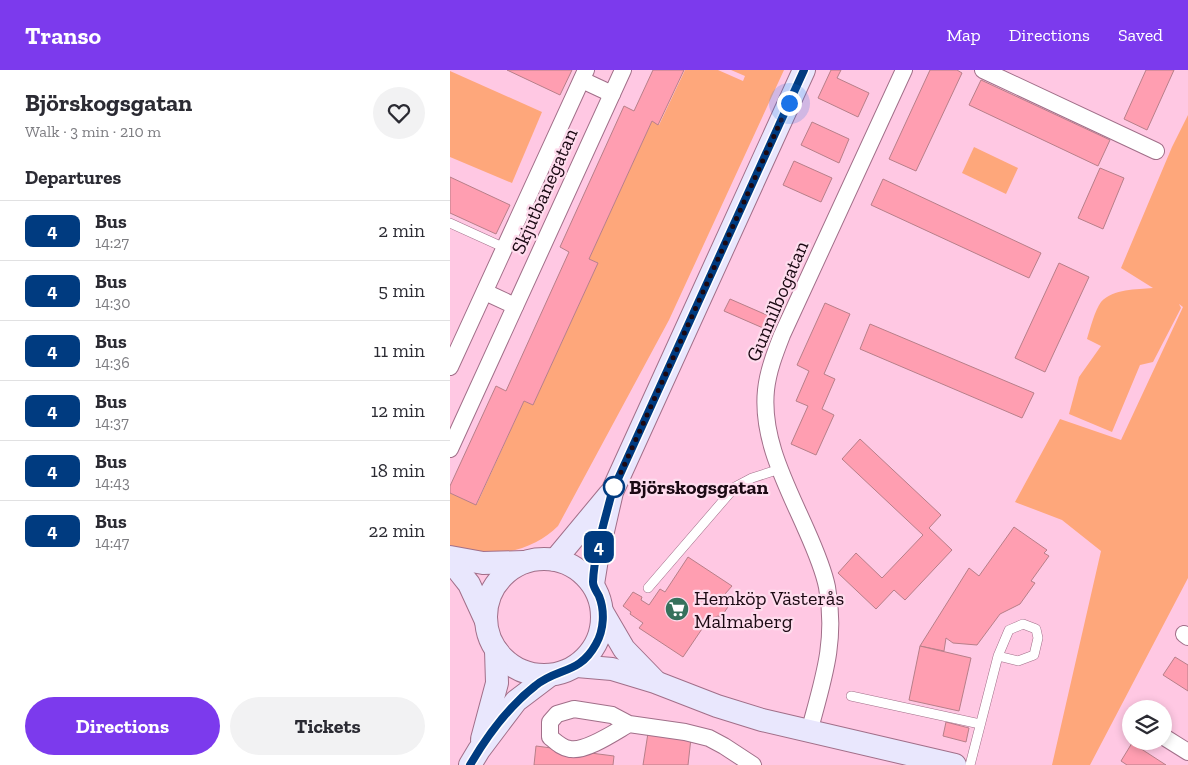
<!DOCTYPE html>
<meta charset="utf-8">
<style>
:root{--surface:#fff;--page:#f2f2f3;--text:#2b2b33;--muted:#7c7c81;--line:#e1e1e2;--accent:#7c3aed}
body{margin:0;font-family:"Zilla Slab",serif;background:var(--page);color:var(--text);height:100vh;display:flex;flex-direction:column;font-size:19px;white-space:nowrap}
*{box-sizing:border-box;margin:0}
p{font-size:16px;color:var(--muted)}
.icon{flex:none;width:28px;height:28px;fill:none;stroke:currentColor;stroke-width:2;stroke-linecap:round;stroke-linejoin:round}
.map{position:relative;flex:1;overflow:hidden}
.sheet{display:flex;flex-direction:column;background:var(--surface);width:450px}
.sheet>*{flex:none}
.badge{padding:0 10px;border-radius:8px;font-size:18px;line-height:32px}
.controls{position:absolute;left:672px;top:630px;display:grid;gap:10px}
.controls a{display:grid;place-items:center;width:50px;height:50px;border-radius:50%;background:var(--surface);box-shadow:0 2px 8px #0003;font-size:25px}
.you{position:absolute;width:25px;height:25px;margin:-12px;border:4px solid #fff;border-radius:50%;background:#1a73e8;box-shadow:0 0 0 8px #1a73e833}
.map>.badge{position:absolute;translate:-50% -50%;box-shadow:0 0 0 2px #fff}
h2{padding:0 25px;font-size:19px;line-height:45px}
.round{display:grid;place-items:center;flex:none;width:52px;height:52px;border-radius:26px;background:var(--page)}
.summary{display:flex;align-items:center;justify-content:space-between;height:85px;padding:0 25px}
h1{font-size:24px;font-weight:700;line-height:38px}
.cta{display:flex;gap:10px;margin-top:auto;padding:10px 25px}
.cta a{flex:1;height:58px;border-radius:30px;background:var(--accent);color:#fff;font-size:20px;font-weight:700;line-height:58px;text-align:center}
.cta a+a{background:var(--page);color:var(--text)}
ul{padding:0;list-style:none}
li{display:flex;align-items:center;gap:15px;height:60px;padding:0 25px;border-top:1px solid var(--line)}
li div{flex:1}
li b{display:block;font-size:19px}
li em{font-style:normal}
li .badge{min-width:55px;font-weight:700;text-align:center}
header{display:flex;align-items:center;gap:30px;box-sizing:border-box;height:70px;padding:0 25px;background:var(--accent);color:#fff}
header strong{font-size:24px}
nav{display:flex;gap:28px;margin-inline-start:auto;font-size:18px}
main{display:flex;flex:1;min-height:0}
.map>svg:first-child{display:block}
.green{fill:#fea77b}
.building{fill:#ff9eb1;stroke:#b77f89}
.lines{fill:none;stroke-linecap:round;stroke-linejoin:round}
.lane-casing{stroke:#a16f89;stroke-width:10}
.street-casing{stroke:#a16f89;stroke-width:18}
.secondary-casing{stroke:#a16f89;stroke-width:24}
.lane{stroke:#fff;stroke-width:9}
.street{stroke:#fff;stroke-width:16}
.secondary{stroke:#e9e7fd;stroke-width:22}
.line-casing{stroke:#fff;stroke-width:11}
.line{stroke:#003b80;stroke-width:8}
.walk{stroke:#1b0913;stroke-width:5;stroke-dasharray:0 9}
.stop-dot{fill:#fff;stroke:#003b80;stroke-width:2.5}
.labels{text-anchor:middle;stroke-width:4.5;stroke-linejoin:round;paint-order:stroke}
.street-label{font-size:20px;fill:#1b0913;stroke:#fedced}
.stop-label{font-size:20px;font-weight:bold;fill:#1b0913;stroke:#fedced;text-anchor:start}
.poi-label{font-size:20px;fill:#1b0913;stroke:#fedced;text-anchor:start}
</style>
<header>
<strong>Transo</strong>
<nav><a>Map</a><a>Directions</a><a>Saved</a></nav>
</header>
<main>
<section class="sheet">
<div class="summary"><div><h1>Björskogsgatan</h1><p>Walk · 3 min · 210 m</p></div><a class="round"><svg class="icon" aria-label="heart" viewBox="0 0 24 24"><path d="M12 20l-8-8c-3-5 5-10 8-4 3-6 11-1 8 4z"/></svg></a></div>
<h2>Departures</h2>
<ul>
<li><span class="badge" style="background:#003b80;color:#fff">4</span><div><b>Bus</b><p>14:27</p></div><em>2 min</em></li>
<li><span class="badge" style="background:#003b80;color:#fff">4</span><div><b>Bus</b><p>14:30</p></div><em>5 min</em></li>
<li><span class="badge" style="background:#003b80;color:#fff">4</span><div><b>Bus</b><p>14:36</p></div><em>11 min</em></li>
<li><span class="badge" style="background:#003b80;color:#fff">4</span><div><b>Bus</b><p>14:37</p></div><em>12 min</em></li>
<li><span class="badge" style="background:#003b80;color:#fff">4</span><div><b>Bus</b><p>14:43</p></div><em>18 min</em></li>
<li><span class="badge" style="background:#003b80;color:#fff">4</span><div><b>Bus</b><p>14:47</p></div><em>22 min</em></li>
</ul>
<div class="cta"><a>Directions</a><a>Tickets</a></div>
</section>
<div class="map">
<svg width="738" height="695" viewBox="0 0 738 695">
<rect width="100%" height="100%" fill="#ffc8e3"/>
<g class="green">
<path d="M235 0H268L293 11 295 6 281 0H334L219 250 108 456C89 476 54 487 26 483 17 481 9 478 0 475V423L27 434 74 331 83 335 148 193 139 189 202 51 209 55Z"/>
<path d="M0 1 92 42 62 113 0 87Z"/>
<path d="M738 45V508L640 695H602L651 481 612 450 565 432 610 349 671 370 733 237 729 234 731 238 703 292 690 295 662 362 619 344 629 307 651 276 637 269C640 259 645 240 651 232 664 218 686 220 703 218L671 198 722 77Z"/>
<path d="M524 77 568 98 556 124 512 103Z"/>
</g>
<g class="building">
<path d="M57 0H122L110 25Z"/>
<path d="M203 0H234L208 55 202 51 139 189 148 193 83 335 74 331 26 435 0 423V416L46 316 56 321 119 182 110 177 174 36 184 41Z"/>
<path d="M381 0H391L387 8 419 23 408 47 368 28Z"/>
<path d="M480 0H507L512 3 466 101 439 89Z"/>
<path d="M696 0H724L697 60 674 49Z"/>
<path d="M531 10 660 70 648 96 519 35Z"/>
<path d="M362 52 399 69 389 93 351 75Z"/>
<path d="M344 91 382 108 371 132 333 115Z"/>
<path d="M650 98 674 108 653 159 628 148Z"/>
<path d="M0 107 60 135 46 164 0 143Z"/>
<path d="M433 109 591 183 579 208 421 135Z"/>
<path d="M609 193 639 207 595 302 565 288Z"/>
<path d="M280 229 319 246 313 258 274 241Z"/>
<path d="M375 233 400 244 374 304 385 309 372 339 384 345 366 385 341 374 358 336 346 331 359 301 347 295Z"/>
<path d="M420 254 584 323 572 348 410 279Z"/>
<path d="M410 369 491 445 479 458 502 480 455 530 444 520 426 539 388 503 406 483 432 508 473 465 392 389Z"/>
<path d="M564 457 597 480 594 483 599 486 581 511 585 513 570 534 550 544 527 575 503 573 496 568 494 581 470 576 519 498 529 506Z"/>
<path d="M238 487 282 516 275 524 276 531 280 534 271 547 268 546 258 550 233 587 189 558 193 553 180 544 181 542 173 536 183 522 192 527 191 530 199 535 210 519 215 522Z"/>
<path d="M470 576 521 588 509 641 459 630Z"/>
<path d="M725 587 738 595V621L713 605Z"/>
<path d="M496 652 519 658 516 672 493 666Z"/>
<path d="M198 663 241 668 238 695H193Z"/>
<path d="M682 673 716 695H677L671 691Z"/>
<path d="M86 676 164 686 163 695H84Z"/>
</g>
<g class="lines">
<g class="lane-casing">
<g id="lane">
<path d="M0 153 55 178"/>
<path d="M198 518 285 417 302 408 330 399"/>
<path d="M401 626 530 654"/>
<path d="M520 695 548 586 559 560 573 554 586 559 588 568 584 585 568 591 548 586"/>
</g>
</g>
<g class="street-casing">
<g id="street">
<path d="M533 0 706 81"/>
<path d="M132 10 162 24"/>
<path d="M35 222 65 236"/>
<path d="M0 297 136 0"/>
<path d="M0 379 173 0"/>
<path d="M734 564 738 567"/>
<path d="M179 654C165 662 136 682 120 679 112 678 106 672 100 667V652L107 644 124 639 162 645 179 654 235 662 259 668 274 676 303 695"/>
<path d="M359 662C373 610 387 571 377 517 373 497 363 475 355 457 336 414 311 368 316 320 318 301 325 283 332 265L454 0"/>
<path d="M714 667 738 682"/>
</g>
</g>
<g class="secondary-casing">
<g id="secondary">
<path d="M0 487 33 493 74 492"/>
<circle cx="94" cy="547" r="58"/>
<path d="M0 490 19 514 36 551"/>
<path d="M105 490 159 425"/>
<path d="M143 514 148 483 162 422 354 0"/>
<path d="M153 543 174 579 205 611"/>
<path d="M127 596 162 599 205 612 267 636 312 650 505 695"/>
<path d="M32 669 47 613 46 580"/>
<path d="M20 695 29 680 66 631 99 606"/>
</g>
</g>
<use href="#lane" class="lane"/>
<use href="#street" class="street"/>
<use href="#secondary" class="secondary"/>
</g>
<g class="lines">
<g class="line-casing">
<path id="line" d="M20 695C37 666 58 637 85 616 108 597 129 605 146 574 154 560 155 541 149 526 147 522 143 517 143 512 144 484 155 450 162 422L354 0"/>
</g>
<use href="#line" class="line"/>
<path class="walk" d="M164 417 162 422 339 33"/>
</g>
<defs>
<g id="supermarket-disc" transform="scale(1.25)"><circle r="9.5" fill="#36715c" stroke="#fedced"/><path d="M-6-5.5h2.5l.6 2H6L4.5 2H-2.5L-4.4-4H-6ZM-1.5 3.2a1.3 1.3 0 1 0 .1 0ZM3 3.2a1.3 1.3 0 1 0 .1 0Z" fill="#fff"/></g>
</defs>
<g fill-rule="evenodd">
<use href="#supermarket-disc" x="227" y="539"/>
</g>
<circle class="stop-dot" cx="164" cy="417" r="10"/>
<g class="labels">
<g class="street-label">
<text transform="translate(94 121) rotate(-66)" y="7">Skjutbanegatan</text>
<text transform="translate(327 231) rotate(-67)" y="7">Gunnilbogatan</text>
</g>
<g class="stop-label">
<text x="179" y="424">Björskogsgatan</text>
</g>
<g class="poi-label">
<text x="244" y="535">Hemköp Västerås<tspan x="244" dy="23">Malmaberg</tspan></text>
</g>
</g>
</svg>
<div class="controls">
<a><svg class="icon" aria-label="layers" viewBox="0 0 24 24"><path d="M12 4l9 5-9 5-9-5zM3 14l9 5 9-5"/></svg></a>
</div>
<div class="you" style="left:339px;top:33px"></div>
<b class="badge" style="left:149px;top:477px;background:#003b80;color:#fff">4</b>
</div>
</main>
